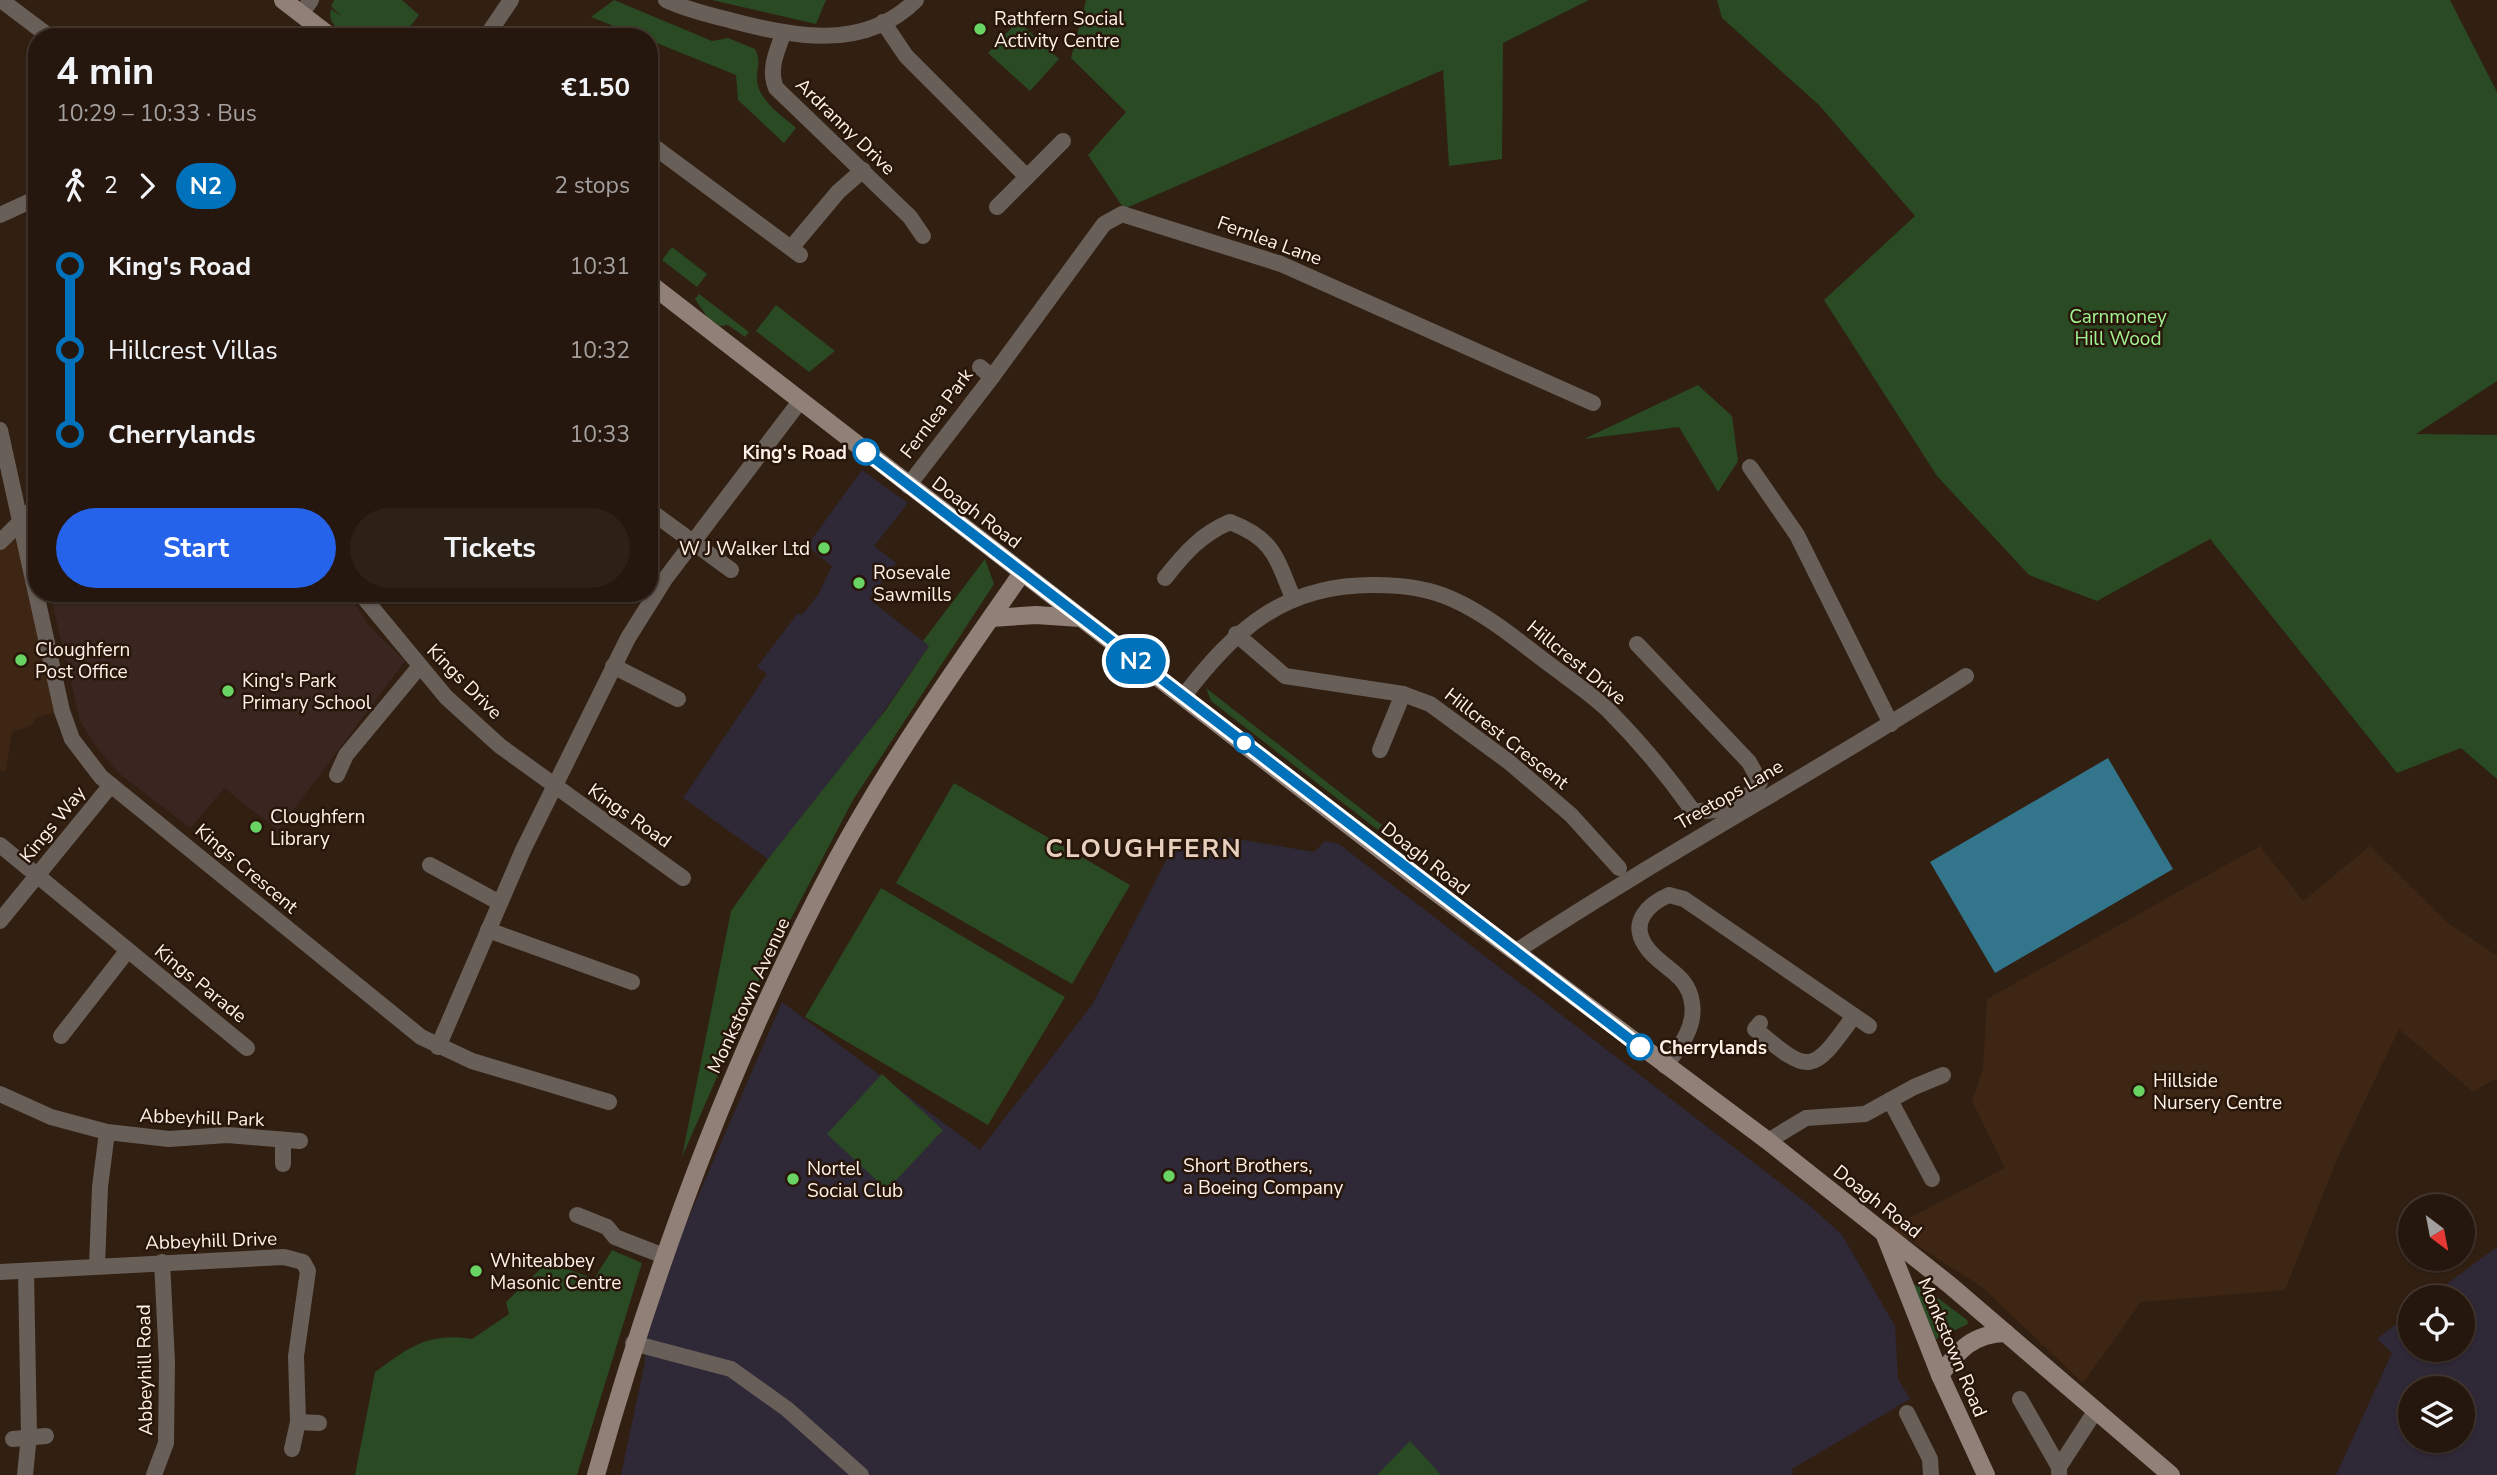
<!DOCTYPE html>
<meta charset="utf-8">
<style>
:root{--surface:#25170e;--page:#2d2017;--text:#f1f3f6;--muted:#a39f9e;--line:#42362e;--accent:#2563eb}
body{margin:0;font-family:"Nunito Sans",sans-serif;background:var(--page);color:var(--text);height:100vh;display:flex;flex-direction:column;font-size:26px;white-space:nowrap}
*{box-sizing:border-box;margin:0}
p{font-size:23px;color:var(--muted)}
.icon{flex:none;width:38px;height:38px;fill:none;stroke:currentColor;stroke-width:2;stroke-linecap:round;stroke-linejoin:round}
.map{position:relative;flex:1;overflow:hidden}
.details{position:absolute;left:28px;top:28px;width:630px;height:574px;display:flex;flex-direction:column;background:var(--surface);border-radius:28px;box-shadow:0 2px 5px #0004,0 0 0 2px var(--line)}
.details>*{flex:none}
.badge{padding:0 14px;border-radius:23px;font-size:24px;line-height:46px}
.needle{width:46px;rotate:148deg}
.tools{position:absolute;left:2398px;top:1194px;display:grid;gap:14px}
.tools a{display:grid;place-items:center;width:77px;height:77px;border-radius:50%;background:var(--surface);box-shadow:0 2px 5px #0004,0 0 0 2px var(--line);font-size:35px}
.map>.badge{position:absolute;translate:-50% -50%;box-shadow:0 0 0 4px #fff}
.legs{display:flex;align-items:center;gap:10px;height:77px;padding:0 28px;font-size:23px}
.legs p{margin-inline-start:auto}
.headline{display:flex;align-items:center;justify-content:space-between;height:119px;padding:0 28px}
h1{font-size:38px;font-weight:700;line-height:52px}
.primary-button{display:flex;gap:14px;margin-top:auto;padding:14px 28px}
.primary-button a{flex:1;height:80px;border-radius:42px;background:var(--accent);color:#fff;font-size:28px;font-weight:700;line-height:80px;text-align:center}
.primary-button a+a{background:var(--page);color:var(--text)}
ul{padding:0 28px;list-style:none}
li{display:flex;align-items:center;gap:24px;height:84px;font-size:26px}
li i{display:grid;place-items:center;width:10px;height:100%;margin:0 9px;background:currentColor}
li i::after{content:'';width:18px;height:18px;margin:-9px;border:5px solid;border-radius:50%;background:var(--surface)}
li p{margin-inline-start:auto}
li:first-child i{background:linear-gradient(#0000 50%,currentColor 0)}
li:last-child i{background:linear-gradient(currentColor 50%,#0000 0)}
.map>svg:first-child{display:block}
.built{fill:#3e2614}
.industrial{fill:#2f2837;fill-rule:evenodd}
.education{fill:#392620}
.green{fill:#294a23}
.water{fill:#33758b}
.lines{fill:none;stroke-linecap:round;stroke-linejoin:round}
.street{stroke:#695f59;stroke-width:16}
.secondary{stroke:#918077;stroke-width:18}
.line-1-casing{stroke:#fff;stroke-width:16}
.line-1{stroke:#0072bc;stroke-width:10}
.poi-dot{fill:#69d464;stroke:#271609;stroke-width:2.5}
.stop-1-dot{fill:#fff;stroke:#0072bc;stroke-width:3.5}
.labels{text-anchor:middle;stroke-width:5;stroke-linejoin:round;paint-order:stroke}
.poi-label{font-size:19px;fill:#fef1e8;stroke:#271609;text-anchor:start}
.street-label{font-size:19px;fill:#fef1e8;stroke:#271609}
.park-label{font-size:19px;fill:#a1f491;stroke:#271609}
.stop-label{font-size:19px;font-weight:bold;fill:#fef1e8;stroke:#271609;text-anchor:end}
.district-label{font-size:26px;font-weight:bold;letter-spacing:2px;fill:#e8d0be;stroke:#271609}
</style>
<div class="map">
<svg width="2497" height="1475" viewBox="0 0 2497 1475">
<rect width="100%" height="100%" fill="#311f12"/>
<g class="built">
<path d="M21 532 62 711 37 717 30 726 12 732 6 771 0 770V550Z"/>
<path d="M2260 846 2303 901 2370 846 2447 922 2497 956V1078L2473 1092 2399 1029 2337 1159 2285 1290 2141 1302 2083 1383 1982 1287 1890 1228 2005 1168 1972 1101 1983 1069 1987 999Z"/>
</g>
<g class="industrial">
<path d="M862 470 908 503 874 546 896 563 869 599 929 646 848 763 768 859 683 798 767 674 757 667 798 613 802 615 818 595 832 566 807 546Z"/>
<path d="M1225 837 1314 852 1325 841 1339 844 1809 1205 1842 1235 1895 1326 1898 1379 1910 1399 1792 1469 1793 1475H1440L1410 1442 1377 1475H621L645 1362 644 1321 782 1002 980 1150 1092 1005 1171 851Z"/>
<path d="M2497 1247V1475H2336L2392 1353 2377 1339 2410 1313V1349H2462V1297H2429ZM2410 1388H2462V1440H2410Z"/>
</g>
<path class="education" d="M50 593H348L369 626 405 661 278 830 224 788 191 828 122 776 97 748 80 721Z"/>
<g class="green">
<path d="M334 0H402L419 15 402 37H369L355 27 367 37C352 37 325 29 331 9L342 17 331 6Z"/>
<path d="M614 0 712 41 728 38 755 49C762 62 756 68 757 81 759 101 783 116 796 128L784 143 738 100 736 75 649 40V37H641L591 17Z"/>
<path d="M712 0H826L816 24Z"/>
<path d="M1086 0H1589L1503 43 1502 159 1449 166 1443 70 1124 209 1088 155 1126 112 1071 58Z"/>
<path d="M1717 0H2450L2497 92V381L2416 434 2497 435V779L2461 748 2397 773 2210 539 2097 601 2029 575 1937 476 1824 300 1915 216 1819 105 1722 18Z"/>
<path d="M1018 21 1059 59 1030 91 988 53Z"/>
<path d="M672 247 707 274 697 287 662 260Z"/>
<path d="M699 294 749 332 745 337 728 325 720 326 708 318 695 299Z"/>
<path d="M776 305 835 351 809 372 756 331Z"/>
<path d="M1698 385 1732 416 1738 461 1718 492 1679 427 1584 439Z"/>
<path d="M985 559 994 584 853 800 762 974 682 1157 731 911 768 859 885 711 929 646 923 641Z"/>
<path d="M1206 688 1382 825 1378 830 1211 701Z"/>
<path d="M954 783 1130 885 1072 984 896 883Z"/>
<path d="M881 888 1065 997 988 1125 805 1017Z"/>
<path d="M882 1074 943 1130 887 1190 827 1134Z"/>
<path d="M612 1250 642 1263 577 1475H355L375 1372C410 1347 428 1332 472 1339L509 1314 506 1302 553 1257 562 1267 594 1279Z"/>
<path d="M1918 1283 1967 1320 1968 1324 1936 1339 1913 1286Z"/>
<path d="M1410 1441 1441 1475H1377Z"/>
</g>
<path class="water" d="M2108 758 2173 869 1995 973 1930 862Z"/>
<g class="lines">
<g class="street">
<path d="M1 0 50 37"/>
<path d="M666 0C687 10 710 15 733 21 794 37 865 51 916 0"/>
<path d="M301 14 311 0"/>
<path d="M883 22 906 56 1027 177"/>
<path d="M783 34C777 52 768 69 776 88L910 217 923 236"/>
<path d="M486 37 511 0"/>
<path d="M649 143 800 255"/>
<path d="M997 207 1063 141"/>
<path d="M0 215 37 198"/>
<path d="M791 248 838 192 863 170"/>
<path d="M992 377 1104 224 1122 214 1281 264 1593 403"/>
<path d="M0 430 62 711 72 739 101 777 421 1037 472 1061 609 1102"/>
<path d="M1750 467 1797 535 1891 724"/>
<path d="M908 486 992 377 980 367"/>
<path d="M649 510 731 570"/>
<path d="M0 542 37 505"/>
<path d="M1165 578C1184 554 1201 534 1230 522 1274 539 1276 557 1293 598"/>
<path d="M360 593 446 697 500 746 683 878"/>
<path d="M1236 634 1285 676 1403 694 1430 704 1509 762 1571 815 1619 868"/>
<path d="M613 666 678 699"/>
<path d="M1183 697C1235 629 1284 584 1375 585 1401 585 1428 588 1452 599 1486 614 1516 639 1545 661 1566 677 1589 692 1608 710 1639 741 1668 776 1693 811 1722 812 1742 807 1760 782L1749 762 1637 644"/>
<path d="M1380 750 1403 694"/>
<path d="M337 775 346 755 420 666"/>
<path d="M0 845 247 1048"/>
<path d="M430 865 500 903"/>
<path d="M0 921 111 785"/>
<path d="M488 930 632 982"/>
<path d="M1515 952C1662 855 1818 771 1966 676"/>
<path d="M1760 1023 1755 1029C1811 1076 1812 1074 1854 1016"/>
<path d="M61 1036 128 950"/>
<path d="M438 1047 523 850 628 638 665 579 801 400"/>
<path d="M1665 1066C1679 1048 1696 1028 1692 1003 1688 972 1659 968 1645 945 1630 922 1648 904 1669 895L1684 899 1869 1026"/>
<path d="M0 1094 51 1117 107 1132 169 1139 227 1135 300 1141"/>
<path d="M1890 1100 1932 1179"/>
<path d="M283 1141V1164"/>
<path d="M1768 1141 1806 1118 1865 1114 1914 1087 1943 1075"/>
<path d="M577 1215 607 1227 615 1237 664 1256"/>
<path d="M97 1266 100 1187 107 1132"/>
<path d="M0 1272 284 1257 303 1262 308 1271 296 1356 298 1422 292 1449"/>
<path d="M633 1343 731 1369 787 1409 861 1475"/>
<path d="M2020 1399 2059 1467V1475"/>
<path d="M1907 1413 1930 1459 1931 1475"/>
<path d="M298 1422 319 1423"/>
<path d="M13 1439 46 1436"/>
<path d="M2059 1467 2096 1410"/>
<path d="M25 1475 29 1435 26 1272"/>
<path d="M154 1475 166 1443 167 1362 162 1262"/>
</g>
<g class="secondary">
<path d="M283 0 331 37"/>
<path d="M649 283 1418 879 1768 1141 1951 1286 2171 1475"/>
<path d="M991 618 1036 615 1080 618"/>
<path d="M1884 1233 1940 1375 1986 1475"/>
<path d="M1940 1375C1959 1350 1972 1334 2006 1333"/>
<path d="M596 1475C656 1262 732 1056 836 861 890 761 957 666 1022 573"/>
</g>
</g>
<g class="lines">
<g class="line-1-casing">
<path id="line-1" d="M866 452 1640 1047"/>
</g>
<use href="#line-1" class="line-1"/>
</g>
<g class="poi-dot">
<circle cx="980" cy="29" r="7"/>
<circle cx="824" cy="548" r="7"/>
<circle cx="859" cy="583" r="7"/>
<circle cx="21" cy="660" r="7"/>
<circle cx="228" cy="691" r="7"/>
<circle cx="256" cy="827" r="7"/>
<circle cx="2139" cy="1091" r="7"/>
<circle cx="1169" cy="1176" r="7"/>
<circle cx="793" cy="1179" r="7"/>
<circle cx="476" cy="1271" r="7"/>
</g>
<g class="stop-1-dot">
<circle cx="866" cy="452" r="12"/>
<circle cx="1244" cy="743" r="9"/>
<circle cx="1640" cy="1047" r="12"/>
</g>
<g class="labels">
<g class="poi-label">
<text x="994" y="25">Rathfern Social<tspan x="994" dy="22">Activity Centre</tspan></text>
<text x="810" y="555" text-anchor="end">W J Walker Ltd</text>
<text x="873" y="579">Rosevale<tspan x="873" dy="22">Sawmills</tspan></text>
<text x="35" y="656">Cloughfern<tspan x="35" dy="22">Post Office</tspan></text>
<text x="242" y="687">King's Park<tspan x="242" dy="22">Primary School</tspan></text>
<text x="270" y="823">Cloughfern<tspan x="270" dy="22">Library</tspan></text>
<text x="2153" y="1087">Hillside<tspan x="2153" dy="22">Nursery Centre</tspan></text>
<text x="1183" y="1172">Short Brothers,<tspan x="1183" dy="22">a Boeing Company</tspan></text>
<text x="807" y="1175">Nortel<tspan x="807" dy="22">Social Club</tspan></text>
<text x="490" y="1267">Whiteabbey<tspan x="490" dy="22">Masonic Centre</tspan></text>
</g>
<g class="street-label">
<text transform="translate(846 126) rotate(44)" y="7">Ardranny Drive</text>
<text transform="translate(1270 240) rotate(20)" y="7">Fernlea Lane</text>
<text transform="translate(936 413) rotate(-53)" y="7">Fernlea Park</text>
<text transform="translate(977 512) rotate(37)" y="7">Doagh Road</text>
<text transform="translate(1577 662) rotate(39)" y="7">Hillcrest Drive</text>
<text transform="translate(465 681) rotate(45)" y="7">Kings Drive</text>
<text transform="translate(1507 738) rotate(38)" y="7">Hillcrest Crescent</text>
<text transform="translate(1729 794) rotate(-30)" y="7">Treetops Lane</text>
<text transform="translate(630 815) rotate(35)" y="7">Kings Road</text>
<text transform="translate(52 824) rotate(-51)" y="7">Kings Way</text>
<text transform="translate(1426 858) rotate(38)" y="7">Doagh Road</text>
<text transform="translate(247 868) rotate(40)" y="7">Kings Crescent</text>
<text transform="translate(201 983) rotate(39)" y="7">Kings Parade</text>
<text transform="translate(748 995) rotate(-65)" y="7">Monkstown Avenue</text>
<text transform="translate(202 1117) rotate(2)" y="7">Abbeyhill Park</text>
<text transform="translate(1878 1201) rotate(38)" y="7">Doagh Road</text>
<text transform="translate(211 1240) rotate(-2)" y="7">Abbeyhill Drive</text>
<text transform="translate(1953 1347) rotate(67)" y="7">Monkstown Road</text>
<text transform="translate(144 1370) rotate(-91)" y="7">Abbeyhill Road</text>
</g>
<g class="park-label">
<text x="2118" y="323">Carnmoney<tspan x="2118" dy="22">Hill Wood</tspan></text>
</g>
<g class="stop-label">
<text x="847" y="459">King's Road</text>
<text x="1659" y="1054" text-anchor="start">Cherrylands</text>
</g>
<g class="district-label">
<text x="1144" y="857">CLOUGHFERN</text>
</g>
</g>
</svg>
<div class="tools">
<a><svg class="needle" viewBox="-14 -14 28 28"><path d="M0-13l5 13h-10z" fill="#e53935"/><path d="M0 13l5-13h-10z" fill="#a39f9e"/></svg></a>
<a><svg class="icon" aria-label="locate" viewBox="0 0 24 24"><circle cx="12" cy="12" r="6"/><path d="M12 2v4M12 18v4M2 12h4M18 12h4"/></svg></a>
<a><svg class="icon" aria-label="layers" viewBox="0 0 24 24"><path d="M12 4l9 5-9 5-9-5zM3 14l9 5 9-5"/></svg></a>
</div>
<b class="badge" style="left:1136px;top:661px;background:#0072bc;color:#fff">N2</b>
<section class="details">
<div class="headline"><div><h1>4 min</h1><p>10:29 – 10:33 · Bus</p></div><b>€1.50</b></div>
<div class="legs"><svg class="icon" aria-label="walk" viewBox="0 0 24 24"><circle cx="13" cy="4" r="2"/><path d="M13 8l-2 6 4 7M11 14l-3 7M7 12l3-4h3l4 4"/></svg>2<svg class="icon" aria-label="forward" viewBox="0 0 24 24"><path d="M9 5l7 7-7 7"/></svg><b class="badge" style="background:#0072bc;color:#fff">N2</b><p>2 stops</p></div>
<ul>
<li><i style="color:#0072bc"></i><b>King's Road</b><p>10:31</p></li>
<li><i style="color:#0072bc"></i><span>Hillcrest Villas</span><p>10:32</p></li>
<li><i style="color:#0072bc"></i><b>Cherrylands</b><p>10:33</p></li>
</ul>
<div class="primary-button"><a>Start</a><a>Tickets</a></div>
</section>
</div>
